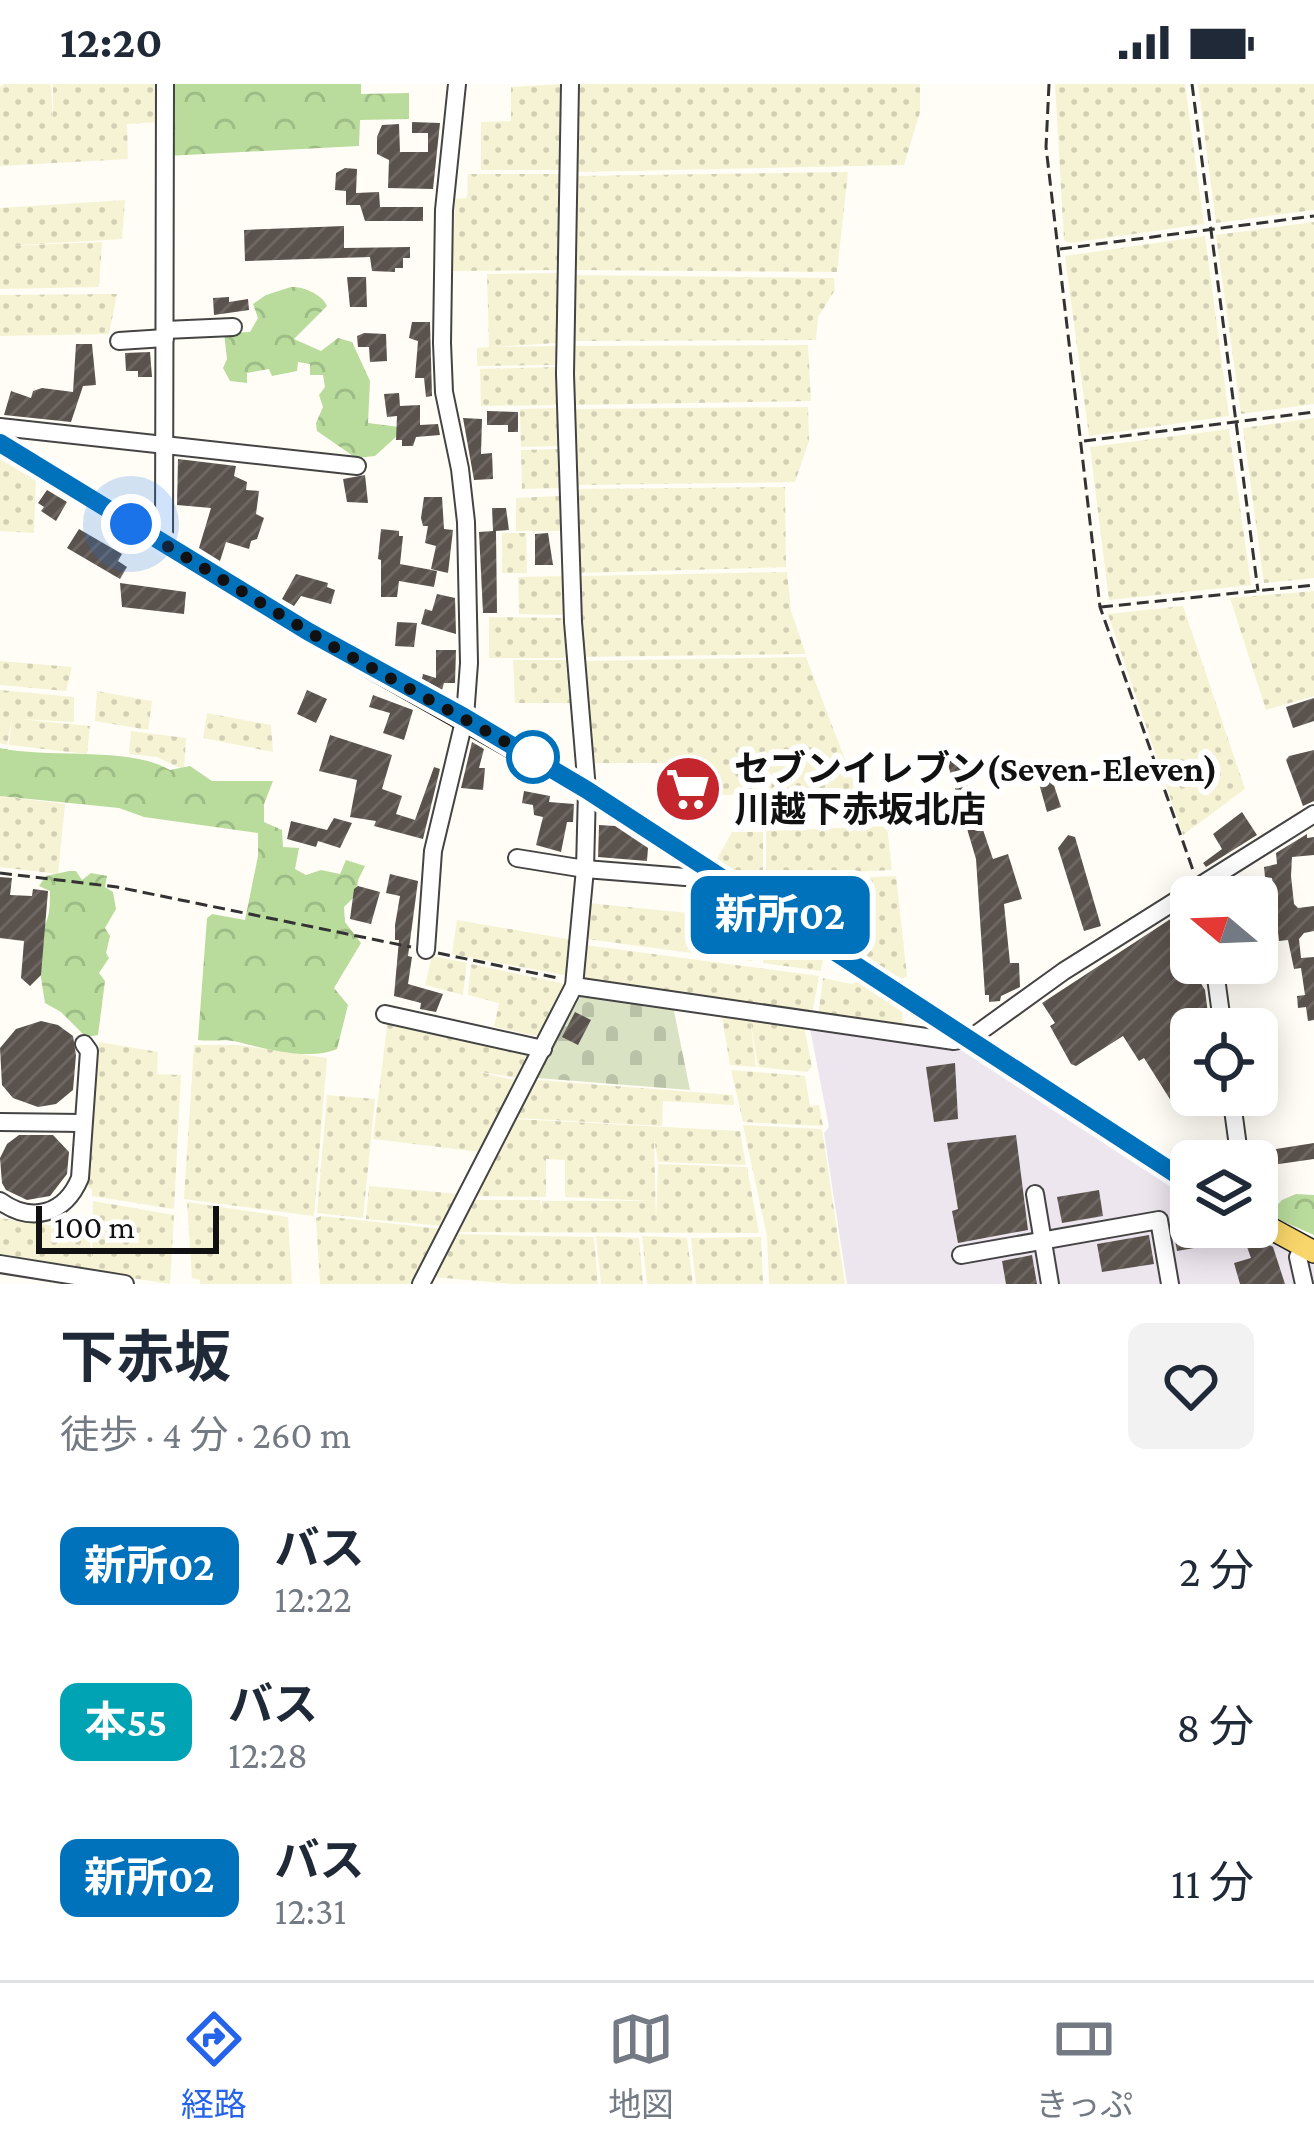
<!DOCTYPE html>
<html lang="ja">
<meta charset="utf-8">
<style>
:root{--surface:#fff;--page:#f2f2f3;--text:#1f2937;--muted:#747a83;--line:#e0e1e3;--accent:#2563eb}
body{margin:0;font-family:"Crimson Pro","Noto Sans JP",serif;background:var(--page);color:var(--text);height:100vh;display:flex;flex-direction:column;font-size:45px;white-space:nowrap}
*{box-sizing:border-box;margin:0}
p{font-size:39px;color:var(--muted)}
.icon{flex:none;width:66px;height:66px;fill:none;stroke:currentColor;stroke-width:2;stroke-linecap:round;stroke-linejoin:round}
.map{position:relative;height:1200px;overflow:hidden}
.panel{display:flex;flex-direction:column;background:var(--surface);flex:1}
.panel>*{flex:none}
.badge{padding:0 24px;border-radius:18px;font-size:42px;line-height:78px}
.needle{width:78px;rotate:289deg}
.buttons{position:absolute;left:1170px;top:792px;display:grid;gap:24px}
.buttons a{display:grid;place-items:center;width:108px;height:108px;border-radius:18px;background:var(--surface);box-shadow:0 6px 30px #0003;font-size:60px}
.scale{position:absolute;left:36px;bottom:30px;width:183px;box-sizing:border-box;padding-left:12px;border:6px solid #111;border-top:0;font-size:33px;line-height:42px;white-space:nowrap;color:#111;-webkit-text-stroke:9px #fff;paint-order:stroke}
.you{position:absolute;width:60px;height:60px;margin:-30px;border:9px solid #fff;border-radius:50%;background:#1a73e8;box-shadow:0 0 0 18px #1a73e833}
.map>.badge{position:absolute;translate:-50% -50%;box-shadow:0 0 0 6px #fff}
.round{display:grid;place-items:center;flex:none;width:126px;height:126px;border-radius:18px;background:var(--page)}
.headline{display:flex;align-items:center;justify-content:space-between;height:204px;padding:0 60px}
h1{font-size:57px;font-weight:700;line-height:90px}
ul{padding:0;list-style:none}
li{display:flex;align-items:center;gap:36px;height:156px;padding:0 60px}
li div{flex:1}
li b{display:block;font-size:45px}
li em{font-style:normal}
li .badge{min-width:132px;font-weight:700;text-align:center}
.status{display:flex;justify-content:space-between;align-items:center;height:84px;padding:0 60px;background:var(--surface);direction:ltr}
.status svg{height:33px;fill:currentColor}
.tab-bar{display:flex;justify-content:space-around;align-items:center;height:168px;border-top:3px solid var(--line);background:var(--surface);font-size:33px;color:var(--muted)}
.tab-bar a{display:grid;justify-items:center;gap:6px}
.tab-bar .active{color:var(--accent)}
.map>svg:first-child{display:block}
.industrial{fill:#eee6ef}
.farmland{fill:url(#farmland-dots)}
.forest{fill:url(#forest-crowns)}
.cemetery{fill:url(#cemetery-stones)}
.building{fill:url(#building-hatch)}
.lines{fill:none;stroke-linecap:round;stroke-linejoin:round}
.minor-casing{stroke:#444;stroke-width:20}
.major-casing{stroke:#222;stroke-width:24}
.path{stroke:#333;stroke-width:3;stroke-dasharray:12 6;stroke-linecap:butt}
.minor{stroke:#fff;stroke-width:16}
.major{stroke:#f9d66b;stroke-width:21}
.line-casing{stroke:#fff;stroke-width:27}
.line{stroke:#0072bc;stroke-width:18}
.walk{stroke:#111;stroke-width:12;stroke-dasharray:0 21.6}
.stop-dot{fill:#fff;stroke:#0072bc;stroke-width:6}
.labels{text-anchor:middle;stroke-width:12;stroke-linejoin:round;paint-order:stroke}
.poi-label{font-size:36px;font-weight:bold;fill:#111;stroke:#fff;text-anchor:start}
</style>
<div class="status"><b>12:20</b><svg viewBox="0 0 49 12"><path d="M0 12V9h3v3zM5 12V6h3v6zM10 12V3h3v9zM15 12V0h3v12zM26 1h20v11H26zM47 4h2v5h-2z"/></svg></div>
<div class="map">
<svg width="1314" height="1200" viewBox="0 0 1314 1200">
<defs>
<pattern id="farmland-dots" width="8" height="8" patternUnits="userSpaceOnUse" patternTransform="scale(3)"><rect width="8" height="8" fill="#f6f3d4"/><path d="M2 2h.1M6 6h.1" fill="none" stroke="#d2cfb5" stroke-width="1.8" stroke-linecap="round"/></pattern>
<pattern id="forest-crowns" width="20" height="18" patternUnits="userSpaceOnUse" patternTransform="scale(3)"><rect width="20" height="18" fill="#b9dc9c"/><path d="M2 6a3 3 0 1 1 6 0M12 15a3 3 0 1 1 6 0" fill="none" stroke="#9ebc85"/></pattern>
<pattern id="cemetery-stones" width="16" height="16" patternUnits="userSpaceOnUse" patternTransform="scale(3)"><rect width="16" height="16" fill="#d9e3c4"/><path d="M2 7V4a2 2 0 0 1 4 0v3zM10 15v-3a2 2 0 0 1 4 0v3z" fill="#b9c2a7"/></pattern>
<pattern id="building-hatch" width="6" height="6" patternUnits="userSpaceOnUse" patternTransform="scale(3)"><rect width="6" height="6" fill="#5a524d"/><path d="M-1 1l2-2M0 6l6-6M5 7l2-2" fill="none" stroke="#6d6662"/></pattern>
</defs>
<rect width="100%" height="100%" fill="#fffdf5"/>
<path class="industrial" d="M809 939 944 960 966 967 1012 993 1191 1114V1143L1251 1146 1314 1177V1200H847L824 1049 829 1043Z"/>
<g class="farmland">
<path d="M4 0H51L53 41V0H158L159 38 127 40 128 75 0 82V3Z"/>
<path d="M562 0 561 86H481V38L511 37V3Z"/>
<path d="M577 0H920V28L904 81 575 88Z"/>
<path d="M1055 0H1185L1204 140 1070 159 1064 156Z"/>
<path d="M1198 0H1314V126L1216 139Z"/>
<path d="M848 88 837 188 573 186 575 92Z"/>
<path d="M468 90H561L558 186 452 187 455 115 467 114Z"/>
<path d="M125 116 122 155 6 162 102 158 99 203 0 205V124Z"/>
<path d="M1314 138V320L1241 330 1216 151Z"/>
<path d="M1205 152 1229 332 1089 352 1065 172Z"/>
<path d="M558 189 557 259 492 263 557 262V281L477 282V264L489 263 487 190Z"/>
<path d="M574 191 834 194 835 206 818 233 816 256 573 257Z"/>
<path d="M117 210 109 250 0 252V211Z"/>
<path d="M808 261 811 317 573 321V262Z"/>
<path d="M557 283 558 321 481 322 480 285Z"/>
<path d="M808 323 809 357 795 398 578 401 573 325Z"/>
<path d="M559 324 560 362 521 363 520 325Z"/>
<path d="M1314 334V494L1264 499 1243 344Z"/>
<path d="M1229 345 1251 501 1109 516 1090 363Z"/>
<path d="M560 365 561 404 522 405 521 366Z"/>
<path d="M0 369 36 392 34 449 0 447Z"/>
<path d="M785 403 786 483 579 489 577 405Z"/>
<path d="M561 412V447H516V414Z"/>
<path d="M502 449H526L527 489H502Z"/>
<path d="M787 488 791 527 806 570 582 573 578 492Z"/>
<path d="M564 492 565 531 519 530 518 493Z"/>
<path d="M1314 507V612L1266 626 1230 514Z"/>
<path d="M1183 522 1245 705 1183 751 1108 530Z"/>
<path d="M489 533 565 534 567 574H489Z"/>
<path d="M806 573 858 710 712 711 711 679H594L583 577Z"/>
<path d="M513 576H568L571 619H515Z"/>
<path d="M0 577 72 583 66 607 0 601Z"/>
<path d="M0 606 74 613V638L19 635 90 642 87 670 9 661 12 634 7 661 0 659Z"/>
<path d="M97 607 152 617 148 646 95 637Z"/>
<path d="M207 629 271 641 273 668 203 654Z"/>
<path d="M131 647 186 654 184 686 157 673 129 670Z"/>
<path d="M0 712 65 720 58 790 0 783Z"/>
<path d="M887 742 892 786 766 792V747Z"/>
<path d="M732 748H763V791H737L716 777Z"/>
<path d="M896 792 907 892 900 896 767 810V798Z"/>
<path d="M588 819 757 836 752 877 587 855Z"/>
<path d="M457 836 573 856 569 892 452 870Z"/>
<path d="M769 837 823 874 821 887 763 879Z"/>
<path d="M585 861 819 892 812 931 582 899Z"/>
<path d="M432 872 467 879 463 911 425 901Z"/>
<path d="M471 880 565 900 541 953 494 943 499 919 468 911Z"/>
<path d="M823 894 851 900 859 897 902 924 903 944 818 932Z"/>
<path d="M721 927 803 938 812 983 807 988 758 983 750 933 756 983 730 981Z"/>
<path d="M388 935 532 969 518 994 475 987 518 997 480 1068 373 1055Z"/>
<path d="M99 958 158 968 157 990 181 991 174 1125 92 1112V1105L86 1103Z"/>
<path d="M194 961H238L327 974 314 1132 184 1115Z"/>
<path d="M731 986 805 992 810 1022 819 1021 823 1042 743 1038Z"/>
<path d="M536 996 733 1011 734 1021 663 1017 662 1042 516 1034Z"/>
<path d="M327 1011 375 1015 363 1134 317 1129Z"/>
<path d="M515 1035 740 1047 746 1081 658 1078 654 1055 656 1140 658 1080 747 1083 759 1149 457 1148 473 1116H540L542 1128V1117H653L565 1113V1076L546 1075V1113L477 1112Z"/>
<path d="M743 1041 822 1045 845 1200H769L767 1152Z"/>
<path d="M369 1102 459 1110 443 1142 366 1135Z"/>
<path d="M93 1117 174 1131 170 1200 0 1173V1134L89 1147 92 1176Z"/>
<path d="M187 1118 288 1133 292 1200H200V1196L192 1194Z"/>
<path d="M321 1132 442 1145 413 1200H320L316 1134Z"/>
<path d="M455 1150 594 1153 598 1200H512L433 1193Z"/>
<path d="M596 1152 639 1154 643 1200H601Z"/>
<path d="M642 1152 687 1154 693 1200H647Z"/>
<path d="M761 1153 763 1200H696L691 1154Z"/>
</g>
<g class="forest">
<path d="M168 0H361V10L409 9V35L360 36 359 62 167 72Z"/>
<path d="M291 203C303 202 323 211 327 222L294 255 321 267 338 254 352 258 370 297 368 339 399 343 398 351 375 372 356 374 317 347 316 339 323 323 319 311 325 303 323 291H310V280L298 278 297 287 272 292 269 285 247 289V299L230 297 223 284 227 275 224 249 250 248 258 234 253 220 266 211Z"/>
<path d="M0 664C51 675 129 662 170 686L190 682 212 697H273L264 720V738L282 746 283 763 299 764 295 785 306 791 321 786 340 790 346 776 365 782 358 796 357 810 344 823 345 838 361 859 334 904 348 921 337 965C309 977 266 965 238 958 225 954 211 958 198 956L207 834 212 830 245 836 258 772V749L144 733 119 724 0 712Z"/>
<path d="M69 787H76L82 796 91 789 107 792 105 803 113 808 116 825 105 844 110 852 106 869 109 874 99 889 105 897 98 951 86 953 61 928 45 919C42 898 37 877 39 853 40 846 45 842 47 836 50 829 50 815 50 807L39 802 46 792Z"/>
<path d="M1296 1110 1314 1111V1151L1268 1131 1282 1116Z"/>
</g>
<path class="cemetery" d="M581 911 673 922 690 1006 537 994Z"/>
<g class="building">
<path d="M412 38 440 39 433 105 388 104 389 76 377 70V53L382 41 399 40 400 68H428V49H412Z"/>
<path d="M345 84 357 85 356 109 379 108 380 123H423V137H365L360 121H346V107L335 106 336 89Z"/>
<path d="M344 142V164L410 163V174H403V184H395V188L372 187 370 173 245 177 244 146Z"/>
<path d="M347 193H366L367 223H350Z"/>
<path d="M229 213V218L248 215 249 226 214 231 213 214Z"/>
<path d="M412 238H430L432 312 426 313 424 294H415L418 257 409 254Z"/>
<path d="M364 249 386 250 387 277 370 278 369 263H358L357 252Z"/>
<path d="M76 260H92L96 301 83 302 71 338 4 331 11 307 31 314 33 307 42 304 73 308Z"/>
<path d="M150 268 152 293H138V287H126L125 269Z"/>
<path d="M399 309 400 322 420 321V341L438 340 440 351 416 353 413 362H402V356H396L397 332 387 333 384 310Z"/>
<path d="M487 327 518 328V348H508V341H487Z"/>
<path d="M463 334 482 335 481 370 492 369 493 395 474 396Z"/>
<path d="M178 375 236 382 234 392 247 398 246 406 259 407 256 430 264 434 257 455 251 457 249 465 226 458 220 477 199 464 211 424 177 421Z"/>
<path d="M365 391 368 419 347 418 343 395Z"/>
<path d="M47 406 67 418 56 437 41 427 44 423 38 419Z"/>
<path d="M424 413H442L444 445 453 446 448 489 431 485 436 462 425 459 428 442H423L421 434Z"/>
<path d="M492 424H506L509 446 496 447 497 529H483L479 448 493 447Z"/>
<path d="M79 445 122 470 118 477 127 483 120 495 67 464Z"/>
<path d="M381 445 399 447V452H403L400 480 437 487 434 503 399 497 397 513H381V476L378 475Z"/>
<path d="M548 449 553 481H535V450Z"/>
<path d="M296 490 328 499 327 503 335 506 331 520 301 512 294 522 282 515Z"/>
<path d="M120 499 186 508 184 530 122 523Z"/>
<path d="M437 510 455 514 456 550 421 540 425 525 432 527Z"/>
<path d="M397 538 417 539 414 563 395 562Z"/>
<path d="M436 566H456L455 599H444L442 606 422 595 423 590 436 594Z"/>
<path d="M307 606 327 615 316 639 297 630Z"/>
<path d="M373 611 413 626 404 656 383 649 390 629 369 623Z"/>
<path d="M1314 614V637L1293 644 1286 623Z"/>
<path d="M330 651 392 671 382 705 402 712 396 730 415 736 434 683 440 685 423 755 374 742 376 737 350 733 357 696 319 687Z"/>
<path d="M472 658 484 665 479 684H485L483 706 461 704Z"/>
<path d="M1314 666V717L1303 722 1286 676 1289 672Z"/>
<path d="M957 670 993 775 1008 770 1022 815 1004 820 1010 879H1019L1020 903 1001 912 1000 917 989 918V911H985L976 775 946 674Z"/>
<path d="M684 685 706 699 699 717 669 696 675 686Z"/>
<path d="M1051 692 1061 723 1047 728 1038 696Z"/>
<path d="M524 707 550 712 549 718 574 720 573 738H567L561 768 536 761 543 733 534 731 533 721 522 719Z"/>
<path d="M1242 728 1257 751 1206 783 1203 779 1222 765 1213 750Z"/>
<path d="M334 734 352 739 340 764 318 757 316 763 287 755 291 737 327 746Z"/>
<path d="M599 741 615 742 648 764 647 777 598 773Z"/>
<path d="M1307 750V754L1314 753V771L1292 773 1291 792 1294 820 1298 824 1314 822V847L1304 849 1299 855 1301 874 1314 873V936L1308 937 1306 923 1298 924 1297 912 1305 911 1301 884 1294 885 1288 856 1279 857 1272 794 1265 793 1264 783 1277 780 1276 769Z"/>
<path d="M1068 751 1075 753 1101 842 1084 847 1058 764Z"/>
<path d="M390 790 418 797 408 872 412 873 408 900 443 910 436 928 420 925 421 919 394 912 399 856H395V841L400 812 386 809Z"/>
<path d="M0 793 12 794 10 811 32 812 33 805 48 807 41 891 30 902 21 894 24 857 0 854Z"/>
<path d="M358 802 380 808 371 840 350 835 354 805Z"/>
<path d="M1172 834 1179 846 1187 841 1191 847V879H1201L1203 894 1199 896 1205 906 1208 930 1191 942V1011H1205L1178 1028 1144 974 1139 977 1123 952 1076 982 1071 980 1050 942 1055 939 1042 919Z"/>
<path d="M575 928 591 936 578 961 562 953Z"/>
<path d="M41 937 58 941 73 952 76 971 73 1006 56 1020 38 1023 13 1014 2 1001 0 964 16 945Z"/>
<path d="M955 979 958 1035 934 1038 926 983Z"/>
<path d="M19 1051H53L69 1068 67 1090 50 1112 27 1116 6 1106 2 1099 0 1074 7 1060Z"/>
<path d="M1016 1051 1028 1146 958 1159 952 1127 958 1125 947 1059Z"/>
<path d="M1314 1059V1075L1272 1081 1270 1066Z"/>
<path d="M1099 1106 1103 1132 1062 1139 1057 1113Z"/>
<path d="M1191 1127V1143H1196L1200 1163 1177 1167 1170 1131Z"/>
<path d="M1149 1151 1154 1180 1102 1188 1097 1160Z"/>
<path d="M1264 1158 1273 1163 1285 1200H1240L1234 1179 1251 1174 1247 1163Z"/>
<path d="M1032 1171 1037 1200H1006L1002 1177Z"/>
</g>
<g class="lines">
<g class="minor-casing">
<g id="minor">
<path d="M165 246 233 243"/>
<path d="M119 257 165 254"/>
<path d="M0 343 357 382"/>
<path d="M164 460 165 0"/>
<path d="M517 774 585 785 698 794 707 784"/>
<path d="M426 866 433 767 465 633 469 579 466 438 460 385 444 308 442 259 444 126 457 0"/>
<path d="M1214 879 1223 945"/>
<path d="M574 902 954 957 971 954 1064 887 1314 730"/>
<path d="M385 930 543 965"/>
<path d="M1231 1011 1240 1077"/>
<path d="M0 1038 82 1039"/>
<path d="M1035 1110 1050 1200"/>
<path d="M0 1117C32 1140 65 1130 80 1094L89 967 84 960"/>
<path d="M1303 1162 1298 1173 1304 1200"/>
<path d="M961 1171 1159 1136 1170 1200"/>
<path d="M0 1180 125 1200"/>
<path d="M421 1200 574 902 585 785 587 706 573 538 565 290 570 0"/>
</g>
</g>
<g class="major-casing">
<g id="major">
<path d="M0 359 286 535 587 706 1191 1100"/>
<path d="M1257 1137 1314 1168"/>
</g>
</g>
<g class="path">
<path d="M1049 0 1046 63 1100 523 1194 789"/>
<path d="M1192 0 1258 507"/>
<path d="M1060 165 1314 132"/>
<path d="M1084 357 1314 328"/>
<path d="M1101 523 1314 501"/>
<path d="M0 789 117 803 411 863"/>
<path d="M438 869 558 894"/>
</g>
<use href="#minor" class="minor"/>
<use href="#major" class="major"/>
</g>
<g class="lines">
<g class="line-casing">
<path id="line" d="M0 359 309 548 464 633 587 706 1191 1100"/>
</g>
<use href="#line" class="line"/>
<path class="walk" d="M131 440 332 562 533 673"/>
</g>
<defs>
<g id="supermarket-disc" transform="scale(3.45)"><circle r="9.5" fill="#c4262e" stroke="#fff"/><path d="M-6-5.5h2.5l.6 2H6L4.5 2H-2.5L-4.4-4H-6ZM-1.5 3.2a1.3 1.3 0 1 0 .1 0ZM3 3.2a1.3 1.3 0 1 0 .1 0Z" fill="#fff"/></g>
</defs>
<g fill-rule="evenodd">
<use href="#supermarket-disc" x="688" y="705"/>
</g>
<circle class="stop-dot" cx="533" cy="673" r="24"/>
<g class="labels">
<g class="poi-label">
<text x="734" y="697">セブンイレブン(Seven-Eleven)<tspan x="734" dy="41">川越下赤坂北店</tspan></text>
</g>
</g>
</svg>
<div class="buttons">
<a><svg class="needle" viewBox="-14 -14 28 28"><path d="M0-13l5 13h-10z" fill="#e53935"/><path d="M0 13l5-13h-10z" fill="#747a83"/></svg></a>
<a><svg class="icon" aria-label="locate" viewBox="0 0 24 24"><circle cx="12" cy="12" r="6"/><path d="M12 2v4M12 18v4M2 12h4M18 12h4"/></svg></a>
<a><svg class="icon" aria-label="layers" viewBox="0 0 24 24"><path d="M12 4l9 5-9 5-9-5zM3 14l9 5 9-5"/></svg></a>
</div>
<div class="scale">100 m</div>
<div class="you" style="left:131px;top:440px"></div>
<b class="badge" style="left:780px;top:831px;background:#0072bc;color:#fff">新所02</b>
</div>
<section class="panel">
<div class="headline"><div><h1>下赤坂</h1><p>徒歩 · 4 分 · 260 m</p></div><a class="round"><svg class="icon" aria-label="heart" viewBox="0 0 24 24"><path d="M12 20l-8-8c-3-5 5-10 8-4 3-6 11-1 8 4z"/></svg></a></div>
<ul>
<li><span class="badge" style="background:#0072bc;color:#fff">新所02</span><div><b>バス</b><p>12:22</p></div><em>2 分</em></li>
<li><span class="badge" style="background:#00a3b4;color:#fff">本55</span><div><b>バス</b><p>12:28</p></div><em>8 分</em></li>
<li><span class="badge" style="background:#0072bc;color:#fff">新所02</span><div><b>バス</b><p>12:31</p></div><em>11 分</em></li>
</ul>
</section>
<nav class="tab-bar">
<a class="active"><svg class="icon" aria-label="directions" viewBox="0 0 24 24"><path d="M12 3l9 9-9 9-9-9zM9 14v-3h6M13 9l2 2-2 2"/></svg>経路</a>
<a><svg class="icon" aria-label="map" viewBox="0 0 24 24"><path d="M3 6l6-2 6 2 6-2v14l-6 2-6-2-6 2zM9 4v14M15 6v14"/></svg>地図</a>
<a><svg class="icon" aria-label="tickets" viewBox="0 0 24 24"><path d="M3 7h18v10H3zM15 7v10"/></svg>きっぷ</a>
</nav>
